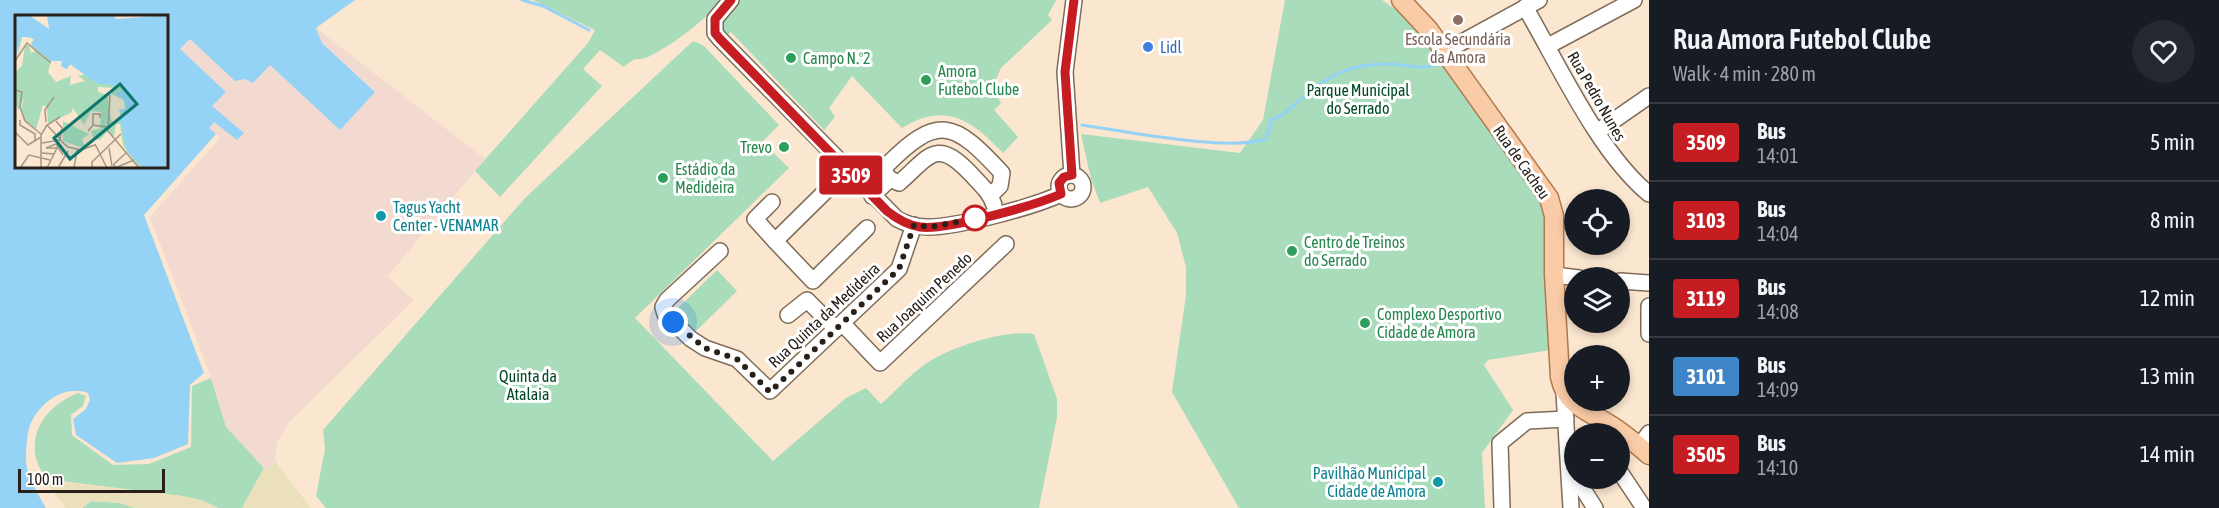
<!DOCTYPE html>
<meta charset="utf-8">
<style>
:root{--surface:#171b24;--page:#242831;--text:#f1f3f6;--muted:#9ea1a6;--line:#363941}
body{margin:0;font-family:"Asap Condensed",sans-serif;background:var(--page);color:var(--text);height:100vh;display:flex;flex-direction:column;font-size:22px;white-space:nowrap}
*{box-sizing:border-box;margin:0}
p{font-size:20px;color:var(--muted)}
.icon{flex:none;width:33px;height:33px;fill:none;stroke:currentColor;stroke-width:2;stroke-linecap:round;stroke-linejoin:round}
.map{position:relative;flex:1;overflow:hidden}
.side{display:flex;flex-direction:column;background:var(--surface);width:570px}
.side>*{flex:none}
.badge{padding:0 12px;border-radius:4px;font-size:21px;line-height:39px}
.tools{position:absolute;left:1564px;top:189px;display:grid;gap:12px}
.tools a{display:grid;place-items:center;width:66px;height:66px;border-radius:50%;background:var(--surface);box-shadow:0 3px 9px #0003;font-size:30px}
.scale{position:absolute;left:18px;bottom:15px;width:147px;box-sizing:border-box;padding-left:6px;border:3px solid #292119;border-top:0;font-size:16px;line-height:21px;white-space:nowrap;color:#292119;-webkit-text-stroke:4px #fff;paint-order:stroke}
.you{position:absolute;width:30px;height:30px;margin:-15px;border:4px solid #fff;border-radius:50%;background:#1a73e8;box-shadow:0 0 0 9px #1a73e833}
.map>.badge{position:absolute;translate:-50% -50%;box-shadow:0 0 0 3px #fff}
.round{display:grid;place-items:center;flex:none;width:63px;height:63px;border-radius:32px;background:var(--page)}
.head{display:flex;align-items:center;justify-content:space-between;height:102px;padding:0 24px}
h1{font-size:28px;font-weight:600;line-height:45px}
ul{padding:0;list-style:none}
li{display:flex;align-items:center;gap:18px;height:78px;padding:0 24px;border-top:2px solid var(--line)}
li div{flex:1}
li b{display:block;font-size:22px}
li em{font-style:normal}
li .badge{min-width:66px;font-weight:700;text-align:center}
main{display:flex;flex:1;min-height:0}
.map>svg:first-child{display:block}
.industrial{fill:#f2dad0}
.green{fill:#a9dcba}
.sand{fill:#eae0bb}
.water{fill:#95d3f6;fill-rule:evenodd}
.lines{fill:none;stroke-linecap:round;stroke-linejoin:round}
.stream{stroke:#95d3f6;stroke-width:3}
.minor-casing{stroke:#7f6c58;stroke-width:18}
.major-casing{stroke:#ae794e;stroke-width:21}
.minor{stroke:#fff;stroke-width:15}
.major{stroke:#f9cba6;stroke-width:18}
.line-casing{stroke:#fff;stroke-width:14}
.line{stroke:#c61d23;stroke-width:9}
.walk{stroke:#292119;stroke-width:6;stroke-dasharray:0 10.8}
.education-dot{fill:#8d6e63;stroke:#fff;stroke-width:2}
.shop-dot{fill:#3f7fe0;stroke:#fff;stroke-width:2}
.leisure-dot{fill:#2e9e5b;stroke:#fff;stroke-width:2}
.culture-dot{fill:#0f9aa8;stroke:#fff;stroke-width:2}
.stop-dot{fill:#fff;stroke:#c61d23;stroke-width:3}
.labels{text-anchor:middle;stroke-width:6;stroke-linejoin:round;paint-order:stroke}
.education-label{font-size:16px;fill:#785e54;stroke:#fff}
.shop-label{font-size:16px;fill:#366cbe;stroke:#fff;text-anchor:start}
.leisure-label{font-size:16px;fill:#27864d;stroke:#fff;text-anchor:start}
.park-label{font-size:16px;fill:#004927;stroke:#fff}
.street-label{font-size:16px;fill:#292119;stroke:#fff}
.culture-label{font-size:16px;fill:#0d838f;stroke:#fff;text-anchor:start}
.inset-road{fill:none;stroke:#a79786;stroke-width:1.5}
.view{fill:#0f766e;fill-opacity:0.15;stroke:#0f766e;stroke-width:3}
.inset-edge{fill:none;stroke:#292119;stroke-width:3}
</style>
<main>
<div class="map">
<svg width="1649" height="508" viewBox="0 0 1649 508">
<rect width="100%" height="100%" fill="#fbe6cf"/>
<path class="industrial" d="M316 28 485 159 387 277 414 300 288 423 277 443 275 460 267 471 226 427 214 385 150 217 220 138 209 128 214 121 236 140 212 106 225 92 180 50 190 39 270 65 375 91 322 43Z"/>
<g class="green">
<path d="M533 0H722C703 22 674 44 648 57 636 62 638 54 624 67L600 50 583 69 602 86 500 197 475 171 588 43 595 30Z"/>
<path d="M741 0H1056L1048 15 1052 20 1001 68C994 81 993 91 1001 103L994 110 1018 137 1003 153C972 120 945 101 902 128L852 76 829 108 835 117 824 130 731 32 725 38 721 30 724 21Z"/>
<path d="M1285 0H1382L1406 17 1439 55 1491 134 1534 189 1544 211 1545 281 1551 350 1488 360 1484 365 1513 410 1482 453 1485 508H1239L1172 392 1186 295V267L1177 233 1148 187 1100 203 1091 179 1081 134 1240 153 1263 120Z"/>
<path d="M693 41 703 45 779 125 762 142 789 168 635 318 773 461 846 398 866 388 881 404C896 391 910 374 927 363 950 347 1007 329 1034 334L1057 399V417L1039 508H326L316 496 325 449 323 430 525 198Z"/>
<path d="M717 270 737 291 695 332 675 311Z"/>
<path d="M211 378 226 427 264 468 242 508H218L204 501 183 496 60 481 47 484C44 475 36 463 35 453 32 424 53 403 78 393L86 396 83 406 71 415 72 435 113 465 149 464 191 447 192 386Z"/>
<path d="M91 501 120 503 135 508H82Z"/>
</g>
<g class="sand">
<path d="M275 461 311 508H242L264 468 269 470Z"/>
<path d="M52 481 183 496 204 501 218 508H135L120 503 92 501 82 508H66L47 484Z"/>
</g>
<path class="water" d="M0 0H355L316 28 322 43 375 92 340 130 270 65 253 83 245 79 235 81 190 39 180 49 226 92 212 106 244 133 237 140 214 122 209 128 216 134 144 215 204 373 190 385 188 444 154 458 117 463 76 435 73 419 86 409 90 400 88 393C66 385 44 400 33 419 27 427 26 450 26 461 27 477 38 494 46 508H0ZM16 16H166V166H16Z"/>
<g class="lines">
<g class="stream">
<path d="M522 0 543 6 589 30"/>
<path d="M1082 125C1125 131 1229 152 1266 139L1272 119 1281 116C1320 84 1336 63 1391 64 1408 65 1425 71 1441 63"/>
</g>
<g class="minor-casing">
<g id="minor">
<path d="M731 0 715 19V33L720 39 897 219C906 224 917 227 928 227 958 227 1033 207 1061 194"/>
<path d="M1525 7C1559 65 1598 152 1649 194"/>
<path d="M1548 46 1634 0"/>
<path d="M1444 52 1539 0"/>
<path d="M1597 132 1649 96"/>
<path d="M847 170 775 241 813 281 867 228"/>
<circle cx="1071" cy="187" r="12"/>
<path d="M1072 175 1065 72 1074 0"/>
<path d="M890 179 885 173V167C938 113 954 121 1002 173L1000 186 991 195"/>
<path d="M872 196 890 179 899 183C930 156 936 137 971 174 980 184 990 192 994 205"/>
<path d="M772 202 755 219 775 241"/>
<path d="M720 251 667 300 663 307 665 314 691 339 705 348 737 359 770 391 899 269 914 225"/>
<path d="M1554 275 1579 278"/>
<path d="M1620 281 1649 283"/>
<path d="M1649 306V334"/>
<path d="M788 315 807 300 836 329"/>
<path d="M842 323 880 363 1006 244"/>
<path d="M1564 393 1571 508"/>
<path d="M1639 447 1649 433"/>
<path d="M1620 472 1644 508"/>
<path d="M1576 478 1595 508"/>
<path d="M1502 508 1500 443 1527 421 1566 419"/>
</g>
</g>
<g class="major-casing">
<path id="major" d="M1401 0 1429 30 1549 198 1554 216V275L1560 377C1566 407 1590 411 1612 426 1625 434 1637 445 1649 455"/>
</g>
<use href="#minor" class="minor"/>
<use href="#major" class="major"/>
</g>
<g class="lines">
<g class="line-casing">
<path id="line" d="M731 0 715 19V33L720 39 887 211C897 219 907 225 920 227 945 231 1036 205 1061 194L1059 183 1064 177 1072 175 1065 72 1074 0"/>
</g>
<use href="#line" class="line"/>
<path class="walk" d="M673 322 705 348 737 359 770 392 899 269 914 225 930 227 979 218H975"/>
</g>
<circle class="education-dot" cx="1458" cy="20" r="6"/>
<circle class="shop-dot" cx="1148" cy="47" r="6"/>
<g class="leisure-dot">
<circle cx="791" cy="58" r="6"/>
<circle cx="926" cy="80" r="6"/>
<circle cx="784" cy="147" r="6"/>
<circle cx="663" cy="178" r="6"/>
<circle cx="1292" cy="251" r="6"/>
<circle cx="1365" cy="323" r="6"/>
</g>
<g class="culture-dot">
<circle cx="381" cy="216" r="6"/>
<circle cx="1438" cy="482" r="6"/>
</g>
<circle class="stop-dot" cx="975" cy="218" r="12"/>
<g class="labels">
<g class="education-label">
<text x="1458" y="45">Escola Secundária<tspan x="1458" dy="18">da Amora</tspan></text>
</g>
<g class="shop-label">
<text x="1160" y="53">Lidl</text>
</g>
<g class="leisure-label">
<text x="803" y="64">Campo N.º2</text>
<text x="938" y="77">Amora<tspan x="938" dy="18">Futebol Clube</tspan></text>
<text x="772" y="153" text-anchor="end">Trevo</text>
<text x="675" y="175">Estádio da<tspan x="675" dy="18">Medideira</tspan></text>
<text x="1304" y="248">Centro de Treinos<tspan x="1304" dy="18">do Serrado</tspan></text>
<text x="1377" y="320">Complexo Desportivo<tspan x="1377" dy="18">Cidade de Amora</tspan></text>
</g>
<g class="park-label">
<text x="1358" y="96">Parque Municipal<tspan x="1358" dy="18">do Serrado</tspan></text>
<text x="528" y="382">Quinta da<tspan x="528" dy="18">Atalaia</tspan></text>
</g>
<g class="street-label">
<text transform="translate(1597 96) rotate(60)" y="6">Rua Pedro Nunes</text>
<text transform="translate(1522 162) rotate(55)" y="6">Rua de Cacheu</text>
<text transform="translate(924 297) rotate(-43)" y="6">Rua Joaquim Penedo</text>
<text transform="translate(824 315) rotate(-43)" y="6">Rua Quinta da Medideira</text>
</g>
<g class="culture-label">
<text x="393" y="213">Tagus Yacht<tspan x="393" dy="18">Center - VENAMAR</tspan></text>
<text x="1426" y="479" text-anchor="end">Pavilhão Municipal<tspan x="1426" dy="18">Cidade de Amora</tspan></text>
</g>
</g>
<g transform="translate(15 15)">
<rect width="153" height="153" fill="#fbe6cf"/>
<path d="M5 13 55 48 114 33 109 91V85L96 79 100 73 83 72V77L93 80 95 107V98L97 107 107 104 104 95 111 94 153 56V153H124L108 130 105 109H101L99 121 92 117 85 125 79 124 76 116 85 114 86 97 76 96 69 110 58 93 56 98 33 108 32 92 28 90 21 114 11 107 6 94 10 80 4 95 0 90V57L7 51 10 31 14 30 16 38 20 36 16 29 19 24 7 21 3 41ZM36 46H47L46 51 52 54 55 49 70 59 63 61 70 66 55 70 56 61 41 67 33 57ZM48 106 74 119 67 124 71 134 48 126Z" fill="#a9dcba" fill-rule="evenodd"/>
<path d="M0 0H14L34 14 32 0H98L101 4 153 0V153H129L112 137 106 106H101L108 99 104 95 110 94 109 85 100 78 106 76V71L81 68 55 49 52 54 46 51 47 46H36L16 29 19 25 16 22H6L0 45Z" fill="#95d3f6"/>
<path class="inset-road" d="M0 46 12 28 36 48M0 75 7 77 5 92 10 106 26 119V153M95 80 93 116 124 153M5 105V110L20 119V125M41 106 47 113 45 124M31 107 30 95 39 82M32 110 46 125M78 110V99H85V103M73 116 78 110 92 112M0 117 13 130 26 122M26 120 32 110 45 102M27 128 45 125 53 132 66 135 80 130M80 129 92 153M94 133 97 151M27 138 39 139 32 153M39 139 42 133H31L41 129 48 140M5 153 14 140 35 145M43 153 53 136M59 153 62 135M77 153V147L106 119M100 153 99 149 111 138M100 153 119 145"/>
<path class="view" d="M105 69 122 89 55 144 39 123Z"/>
<rect width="153" height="153" class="inset-edge"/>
</g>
</svg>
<div class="tools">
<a><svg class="icon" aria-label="locate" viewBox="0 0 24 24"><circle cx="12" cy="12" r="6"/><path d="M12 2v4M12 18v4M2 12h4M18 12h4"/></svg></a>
<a><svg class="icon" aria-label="layers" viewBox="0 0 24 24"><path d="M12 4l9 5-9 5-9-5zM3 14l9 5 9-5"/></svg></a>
<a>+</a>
<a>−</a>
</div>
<div class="scale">100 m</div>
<div class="you" style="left:673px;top:322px"></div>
<b class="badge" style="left:851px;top:175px;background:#c61d23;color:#fff">3509</b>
</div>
<section class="side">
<div class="head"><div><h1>Rua Amora Futebol Clube</h1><p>Walk · 4 min · 280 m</p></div><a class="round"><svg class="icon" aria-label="heart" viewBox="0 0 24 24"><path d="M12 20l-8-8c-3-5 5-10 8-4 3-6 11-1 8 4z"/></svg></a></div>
<ul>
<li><span class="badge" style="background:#c61d23;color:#fff">3509</span><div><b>Bus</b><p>14:01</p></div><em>5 min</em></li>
<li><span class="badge" style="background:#c61d23;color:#fff">3103</span><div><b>Bus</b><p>14:04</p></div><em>8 min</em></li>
<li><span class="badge" style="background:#c61d23;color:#fff">3119</span><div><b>Bus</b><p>14:08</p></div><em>12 min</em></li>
<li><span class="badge" style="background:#3d85c6;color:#fff">3101</span><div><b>Bus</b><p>14:09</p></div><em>13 min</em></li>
<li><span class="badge" style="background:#c61d23;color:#fff">3505</span><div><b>Bus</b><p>14:10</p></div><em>14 min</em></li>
</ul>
</section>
</main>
